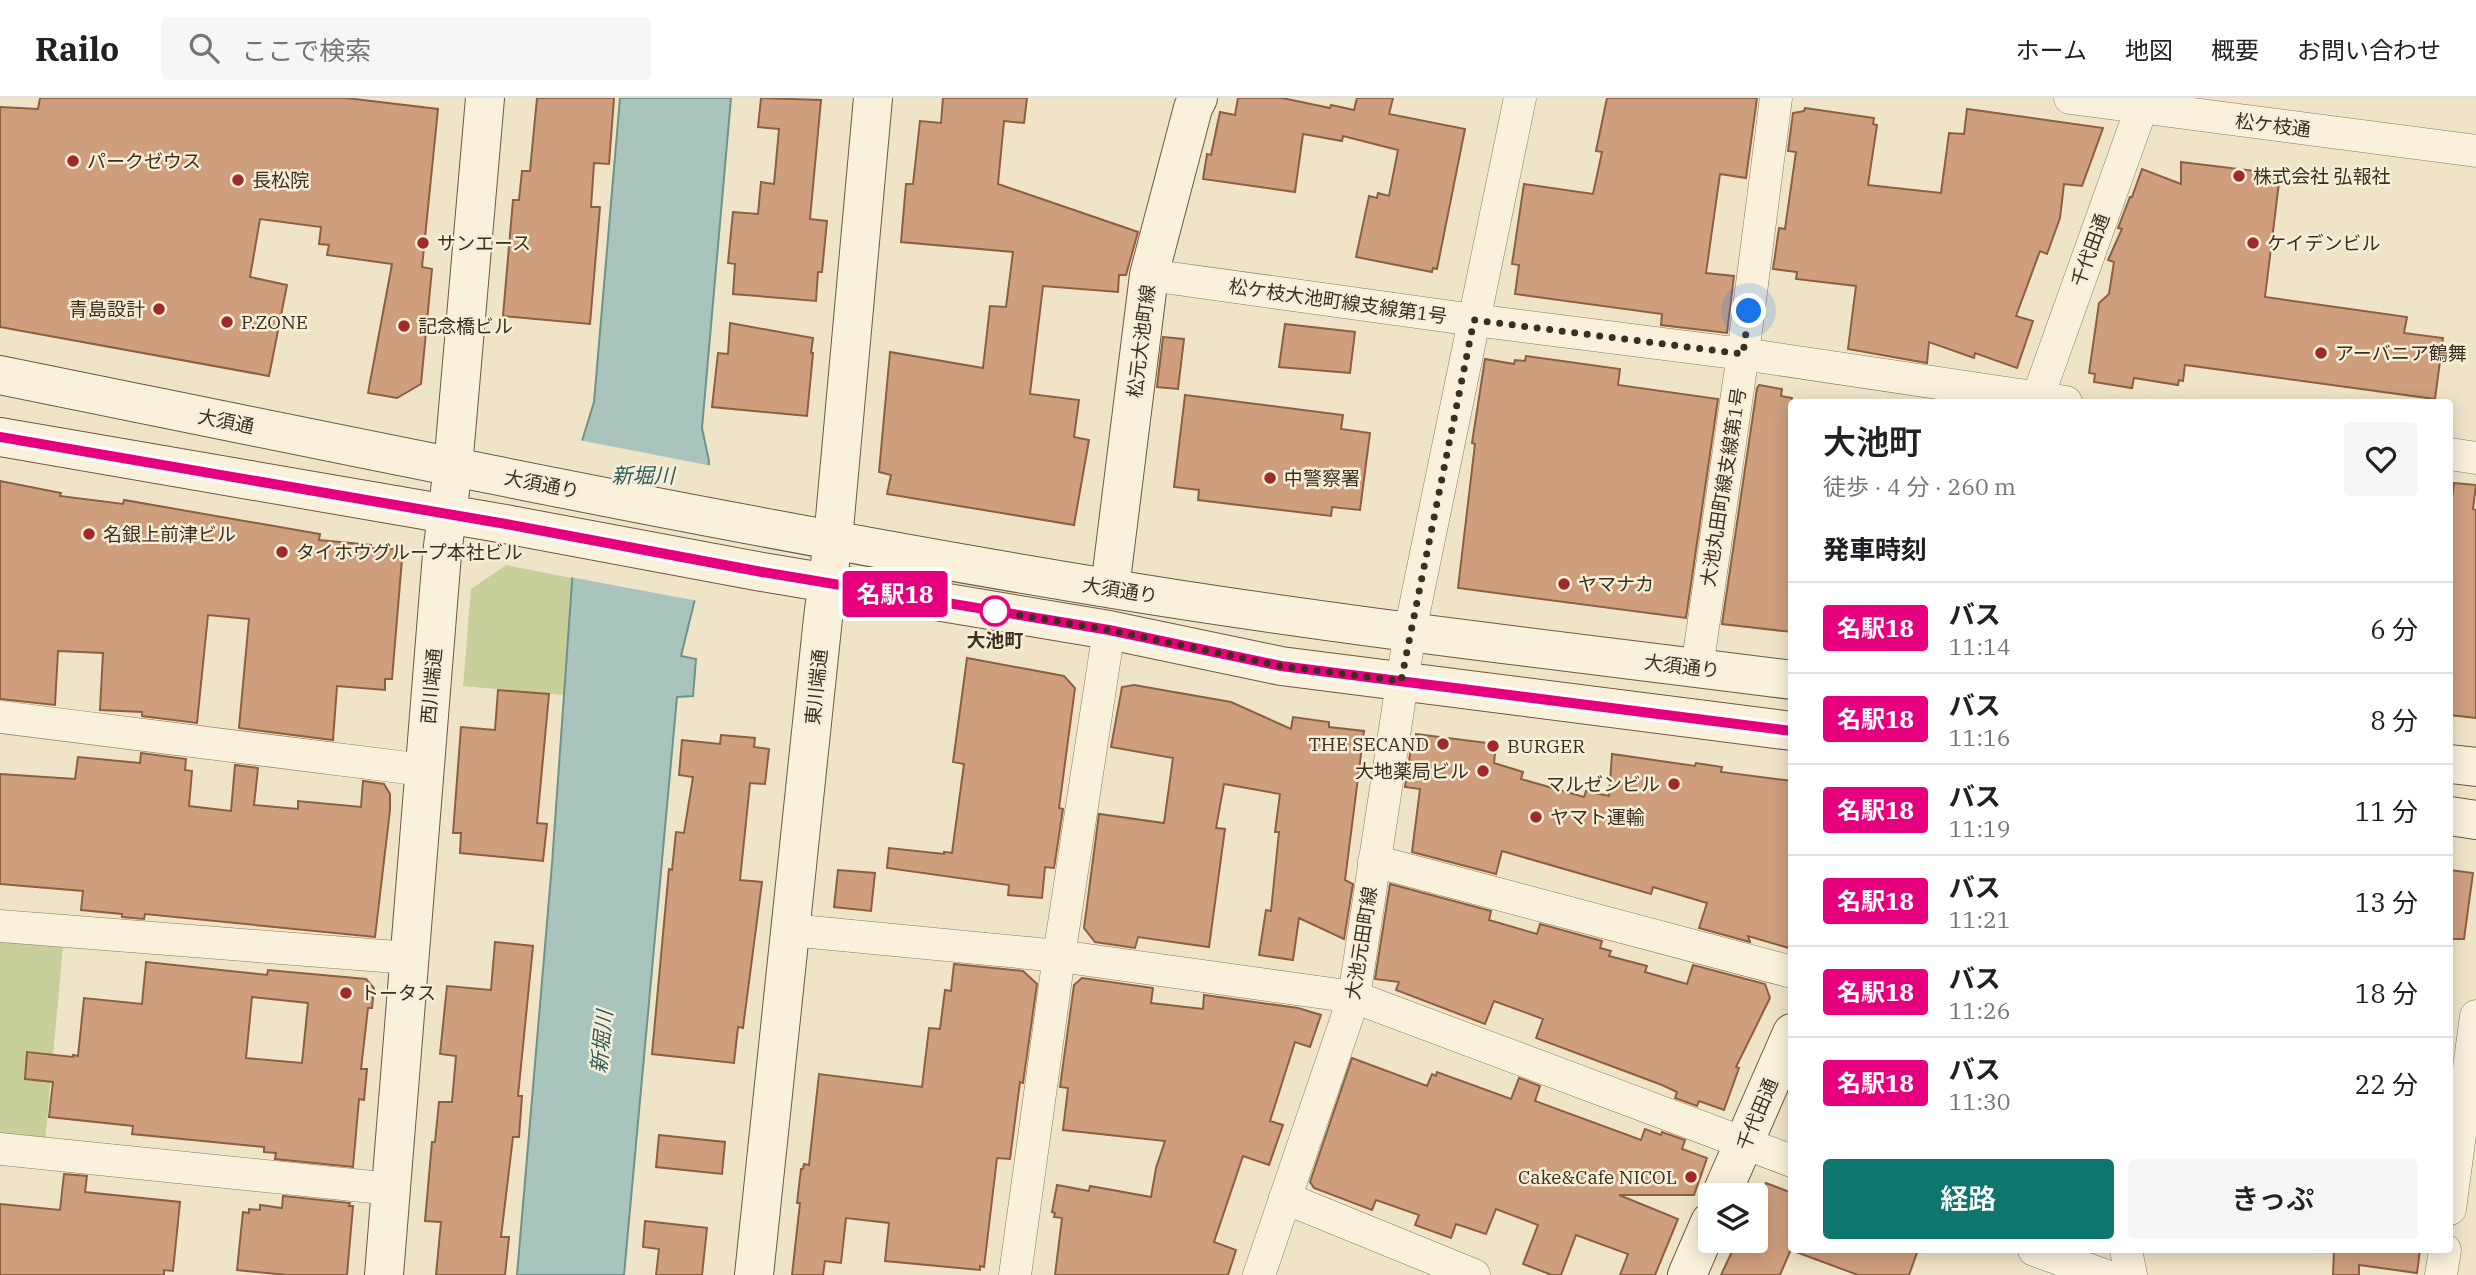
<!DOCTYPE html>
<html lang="ja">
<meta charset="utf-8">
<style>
:root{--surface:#fff;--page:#f6f6f6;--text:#202124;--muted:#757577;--line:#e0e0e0;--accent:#0f766e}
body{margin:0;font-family:"IBM Plex Serif","Noto Sans JP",serif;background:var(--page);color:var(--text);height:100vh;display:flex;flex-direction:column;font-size:26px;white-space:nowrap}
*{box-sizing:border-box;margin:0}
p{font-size:23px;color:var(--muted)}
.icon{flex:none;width:38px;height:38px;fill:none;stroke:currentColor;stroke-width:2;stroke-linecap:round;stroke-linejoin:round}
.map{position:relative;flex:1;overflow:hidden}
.drawer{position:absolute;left:1788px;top:301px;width:665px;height:854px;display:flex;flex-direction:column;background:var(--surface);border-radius:7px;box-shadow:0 4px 18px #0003}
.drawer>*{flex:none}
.badge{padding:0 14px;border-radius:5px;font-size:24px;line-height:46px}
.tools{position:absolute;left:1698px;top:1085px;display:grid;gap:14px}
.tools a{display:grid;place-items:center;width:70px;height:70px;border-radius:7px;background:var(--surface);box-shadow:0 4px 18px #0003;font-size:35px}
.you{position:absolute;width:35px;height:35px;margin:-18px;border:5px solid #fff;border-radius:50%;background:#1a73e8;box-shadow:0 0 0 10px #1a73e833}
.map>.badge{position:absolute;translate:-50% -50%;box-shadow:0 0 0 4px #fff}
h2{padding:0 35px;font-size:26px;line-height:63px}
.round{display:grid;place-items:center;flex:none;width:74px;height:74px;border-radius:7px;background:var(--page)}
.summary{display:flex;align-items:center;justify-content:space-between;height:119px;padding:0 35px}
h1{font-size:33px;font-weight:600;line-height:52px}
.primary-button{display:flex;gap:14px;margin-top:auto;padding:14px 35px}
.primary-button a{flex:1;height:80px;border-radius:7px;background:var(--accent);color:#fff;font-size:28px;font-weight:600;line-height:80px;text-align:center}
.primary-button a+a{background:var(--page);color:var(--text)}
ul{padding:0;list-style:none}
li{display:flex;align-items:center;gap:21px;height:91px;padding:0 35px;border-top:2px solid var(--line)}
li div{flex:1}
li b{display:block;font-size:26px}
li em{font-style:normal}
li .badge{min-width:77px;font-weight:700;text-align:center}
header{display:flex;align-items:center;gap:42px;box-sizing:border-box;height:98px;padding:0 35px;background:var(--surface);border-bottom:2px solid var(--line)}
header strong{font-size:33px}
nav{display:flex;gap:38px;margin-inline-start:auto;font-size:24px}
.search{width:490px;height:63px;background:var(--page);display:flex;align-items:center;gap:18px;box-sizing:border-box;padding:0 24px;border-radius:7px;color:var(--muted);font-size:26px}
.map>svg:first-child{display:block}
.green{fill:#c9cf9b}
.water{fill:#a9c4bc;stroke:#6f938a;stroke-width:2}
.pier{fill:#f0e4c8}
.building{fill:#cf9f7d;stroke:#8d5f41;stroke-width:2;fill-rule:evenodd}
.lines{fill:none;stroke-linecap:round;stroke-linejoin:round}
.street-casing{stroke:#8d765c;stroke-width:33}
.secondary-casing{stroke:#6f573f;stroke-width:40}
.street{stroke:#faf1dc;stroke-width:32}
.secondary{stroke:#faf1dc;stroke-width:38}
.line-casing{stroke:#fff;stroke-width:16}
.line{stroke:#e6007e;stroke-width:10}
.walk{stroke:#3d2e20;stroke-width:7;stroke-dasharray:0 12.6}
.poi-dot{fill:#9e2a2b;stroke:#f7eed8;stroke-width:2.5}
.stop-dot{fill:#fff;stroke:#e6007e;stroke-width:3.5}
.labels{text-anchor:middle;stroke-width:5;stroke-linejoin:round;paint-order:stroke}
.street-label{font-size:19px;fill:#3d2e20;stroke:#f7eed8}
.poi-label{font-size:19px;fill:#3d2e20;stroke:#f7eed8;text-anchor:start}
.stop-label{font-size:19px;font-weight:bold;fill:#3d2e20;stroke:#f7eed8}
.water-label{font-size:21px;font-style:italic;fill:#2f5d5a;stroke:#f7eed8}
</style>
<header>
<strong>Railo</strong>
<div class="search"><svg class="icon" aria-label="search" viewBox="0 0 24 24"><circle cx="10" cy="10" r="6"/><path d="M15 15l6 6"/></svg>ここで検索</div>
<nav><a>ホーム</a><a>地図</a><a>概要</a><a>お問い合わせ</a></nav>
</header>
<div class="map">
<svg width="2476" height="1177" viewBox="0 0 2476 1177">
<rect width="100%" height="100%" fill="#f0e4c8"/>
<g class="green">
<path d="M506 467 572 480 564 597 463 588 471 491Z"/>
<path d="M0 843 63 849 45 1046 0 1042Z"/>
</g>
<path class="water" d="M620 0H731L702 330 709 363 695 501 681 558 696 561 693 598 677 599 624 1177H517L552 766 582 343 594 304Z"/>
<path class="pier" d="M579 342 712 368 698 503 570 479Z"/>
<g class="building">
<path d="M40 0H346L438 11 422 169 432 171 421 286 397 300 368 295 392 166 327 157 329 147 319 146 321 129 260 121 250 179 287 187 269 278 0 229V9L38 11Z"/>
<path d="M537 0H614L609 66 594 65 591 109H600L590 226 503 218 513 102H519L522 73H530Z"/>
<path d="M761 0 821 2 810 121 827 123 822 174H818L816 203 733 196 735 166 728 165 733 114 758 116 761 84 774 86 779 31 758 29Z"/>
<path d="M943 0H1027L1024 25 1004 23 998 86 1138 134 1126 177H1119L1118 194 1043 188 1030 296 1079 302 1074 339 1089 342 1074 427 887 396 891 377 879 374 890 254 983 270 990 208 1006 209 1013 154 901 144 906 86H913L920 23 941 25Z"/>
<path d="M1238 0H1282L1330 10 1331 7 1354 12 1357 0H1393L1389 16 1465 31 1437 171 1433 170 1432 174 1356 159 1369 98 1377 100 1378 95 1389 98 1398 52 1343 38 1342 43 1303 36 1295 94 1203 81 1207 56 1211 57 1220 14 1235 17Z"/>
<path d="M1607 0H1757L1746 80 1720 76 1706 175 1734 178 1727 235 1661 227 1662 216 1515 196 1519 167 1512 166 1524 86 1593 96 1602 54 1596 53Z"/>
<path d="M1805 10 1874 20 1873 26 1877 27 1868 87 1941 95 1949 35 1964 36 1967 11 2103 30 2082 88 2064 86 2060 120 2047 156 2040 153 2016 218 2033 223 2017 270 1975 255 1974 260 1929 244 1927 265 1848 251 1856 188 1796 181 1797 174 1773 171 1779 130 1785 131 1796 54 1788 53 1793 15 1804 13Z"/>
<path d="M2181 64 2280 76 2265 199 2407 219 2404 235 2443 240 2435 301 2185 267 2183 283 2179 282 2178 287 2134 280 2132 290 2094 284 2095 276 2089 275 2099 205 2109 196 2114 164 2108 162 2122 131 2118 130 2130 99H2132L2142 71 2181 86Z"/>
<path d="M730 225 813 240 811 255H813L807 318 712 309 718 255 728 256Z"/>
<path d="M1285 226 1355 234 1350 275 1279 269Z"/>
<path d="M1163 239 1184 241 1178 291 1157 289Z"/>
<path d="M1526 258 1620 271 1618 287 1718 301 1686 520 1458 490 1475 346 1472 345 1485 261 1514 266 1515 262 1525 263Z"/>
<path d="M1759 287 1782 291 1781 298 1792 300V534L1722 526 1757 290Z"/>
<path d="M1185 297 1343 317 1341 331 1370 335 1360 412 1332 409 1331 418 1198 402 1199 392 1174 389Z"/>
<path d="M0 383 61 395 60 398 123 406 124 402 320 436 319 442 371 447V450L394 451 395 460 402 461 392 581H385V592L337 588 333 642 239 630 249 521 208 517 197 625 142 618V614L100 612 103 555 58 553 55 607 0 601Z"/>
<path d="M2454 385 2476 387 2473 411 2476 412V620L2450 617V418Z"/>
<path d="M967 560 1064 578 1075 590 1059 710 1063 711 1054 770 1045 769 1042 800 1008 797 1009 787 887 770 889 750 944 756V754L952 755 964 666 953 664Z"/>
<path d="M1134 587 1231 604 1291 631 1293 619 1329 624V629L1364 633 1345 782 1353 786 1344 841 1299 820 1293 862 1259 857 1266 812 1271 813 1279 734H1275L1280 696 1224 686 1216 730 1225 731 1209 849 1138 839 1135 850 1095 844 1084 830 1099 716 1164 725 1173 660 1111 649 1122 589Z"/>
<path d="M498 592 549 596 537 725 547 726 543 763 460 755 461 735H453L461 629 495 632Z"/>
<path d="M1416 636 1496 646 1494 665 1523 674 1521 681 1584 699 1586 693 1609 698 1612 656 1695 668 1696 665 1722 669 1721 674 1792 683V851L1748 838 1750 844 1699 830 1707 805 1653 789 1651 796 1502 753 1496 776 1412 754 1420 691 1405 689 1412 643H1415Z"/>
<path d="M721 637 755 640 754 649 769 651 765 686 750 685 740 782 762 784 743 930 738 929 734 965 652 956 669 771 672 772 676 734 684 735 693 679 679 677 682 642 720 646Z"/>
<path d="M141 655 186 661 185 672 192 673 189 708 231 713 235 667 258 670 254 707 298 711V703L361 709 363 683 384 686 390 696V712L375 839 145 816 144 821 122 819V816L81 812 83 793 0 786V676L75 681 78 659 140 665Z"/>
<path d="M838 772 875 775 871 813 834 809Z"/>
<path d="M2450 772 2473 775 2464 841H2450Z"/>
<path d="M1390 786 1491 813 1489 822 1537 836 1540 826 1602 843 1600 850 1611 853 1609 858 1647 868 1645 874 1687 886 1693 867 1765 886 1770 900 1736 969 1739 970 1724 1012 1699 1003 1697 1008 1675 1000 1677 994 1662 987 1536 940 1543 921 1494 903 1485 926 1396 892 1399 884 1375 881Z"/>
<path d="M495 844 533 848 518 998H522L519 1039H513L501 1139H509L505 1177H436L441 1124 425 1123 432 1044H435L439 1004H452L456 958 440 956 447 888 491 892Z"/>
<path d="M146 864 267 877 268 872 366 881 374 890 372 910H368L361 971H367L364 1002 359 1001 353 1069 275 1061 276 1055 264 1054V1049L132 1036 133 1028 49 1019 53 984 25 981 27 954 73 959V957L78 958 84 900 142 906ZM252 899 308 905 302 965 246 960Z"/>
<path d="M954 866 1023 873 1037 886 1023 985 1020 984 1010 1061 997 1060 984 1169 980 1168V1172L885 1163 889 1125 846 1120 841 1165 825 1163 823 1177H792L800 1105H797L801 1071H803L804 1066 809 1067 819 976 922 989 929 930 940 931 945 892 951 893Z"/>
<path d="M1082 880 1153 890 1151 905 1203 911 1204 897 1298 910 1321 917 1310 949 1295 944 1270 1023 1283 1027 1269 1067 1243 1058 1214 1144 1236 1152 1228 1177H1055L1062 1120 1054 1119 1055 1115 1052 1114 1057 1087 1089 1093 1090 1088 1151 1099 1156 1070 1165 1043 1063 1032 1068 990 1060 989 1074 887Z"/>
<path d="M1352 960 1427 988 1432 976 1436 978 1437 974 1511 1001 1519 980 1540 988 1535 1003 1641 1042 1645 1031 1661 1037 1662 1034 1685 1042 1682 1051 1707 1060 1694 1097H1619L1678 1121 1655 1177H1620L1628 1156 1576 1137 1561 1177H1552L1523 1166 1538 1127 1496 1111 1486 1136 1456 1126 1451 1140 1415 1127 1419 1117 1376 1102 1372 1112 1314 1090 1310 1084Z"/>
<path d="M659 1037 725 1044 722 1076 656 1069Z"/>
<path d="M64 1076 87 1078 85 1094 180 1104 173 1173 164 1172V1177H0V1106L60 1112Z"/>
<path d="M1766 1085 1792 1095V1149L1780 1177H1721L1736 1145 1741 1147 1742 1143H1755V1111Z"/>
<path d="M283 1098 350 1105 349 1108H353L347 1177H287L237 1172 243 1114 249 1115V1111L260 1112V1107L282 1110Z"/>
<path d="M645 1123 707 1130 702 1177H656L659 1151 643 1149Z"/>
<path d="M1796 1152H1918L1909 1177H1858L1796 1154Z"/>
<path d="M2334 1152H2420L2417 1175 2359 1167V1177H2333Z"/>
</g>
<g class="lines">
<g class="street-casing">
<g id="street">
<path d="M2070 0 2476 53"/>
<path d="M1149 177 1474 222 1743 256 2066 304"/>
<path d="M2036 304 2145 0"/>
<path d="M2450 356 2476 360"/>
<path d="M1697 570 1743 256 1776 0"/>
<path d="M0 619 424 672"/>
<path d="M1374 763 1792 874"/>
<path d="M0 828 409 860"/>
<path d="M790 832 1059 858 1354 899 1792 1063"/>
<path d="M0 1051 392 1091"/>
<path d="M1285 1100 1474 1177"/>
<path d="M2450 1111 2476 918"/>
<path d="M2034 1152 2104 1177"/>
<path d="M2126 1152 2131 1177"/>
<path d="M1015 1177 1059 858 1109 532"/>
<path d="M1259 1177 1354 899 1410 533 1520 0"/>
<path d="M2441 1177 2445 1152"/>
</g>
</g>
<g class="secondary-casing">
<g id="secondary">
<path d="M0 277C370 352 740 430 1113 491 1338 528 1565 553 1792 582"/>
<path d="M0 339 505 426 762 474 1109 532 1281 568 1792 633"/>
<path d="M1110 490 1149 177 1193 10 1198 0"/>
<path d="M2450 666 2476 669"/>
<path d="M2450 718 2476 722"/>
<path d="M1721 1097 1792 935"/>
<path d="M384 1177 442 456 453 369 485 0"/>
<path d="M754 1177 823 520 833 442 873 0"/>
<path d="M1687 1177 1710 1124"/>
</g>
</g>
<use href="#street" class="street"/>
<use href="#secondary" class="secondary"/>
</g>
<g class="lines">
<g class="line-casing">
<path id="line" d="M0 339 506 426 762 474 1109 532 1281 568 1792 633"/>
</g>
<use href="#line" class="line"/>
<path class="walk" d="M995 513 1109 532 1281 568 1401 583 1474 222 1743 256 1749 213"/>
</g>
<g class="poi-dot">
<circle cx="73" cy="63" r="7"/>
<circle cx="2239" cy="78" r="7"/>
<circle cx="238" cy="82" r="7"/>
<circle cx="423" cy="145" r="7"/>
<circle cx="2253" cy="145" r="7"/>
<circle cx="159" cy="211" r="7"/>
<circle cx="227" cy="224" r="7"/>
<circle cx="404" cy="228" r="7"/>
<circle cx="2321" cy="255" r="7"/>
<circle cx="1270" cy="380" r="7"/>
<circle cx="89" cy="436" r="7"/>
<circle cx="282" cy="454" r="7"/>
<circle cx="1564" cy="486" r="7"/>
<circle cx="1443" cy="646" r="7"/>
<circle cx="1493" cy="648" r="7"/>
<circle cx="1483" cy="673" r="7"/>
<circle cx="1674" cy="686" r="7"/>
<circle cx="1536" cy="719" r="7"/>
<circle cx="346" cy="895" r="7"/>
<circle cx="1691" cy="1079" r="7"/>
</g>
<circle class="stop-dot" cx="995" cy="513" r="14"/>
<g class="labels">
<g class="street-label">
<text transform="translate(2273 27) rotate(7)" y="7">松ケ枝通</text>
<text transform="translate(2090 152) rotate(-70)" y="7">千代田通</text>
<text transform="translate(1338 203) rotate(8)" y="7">松ケ枝大池町線支線第1号</text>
<text transform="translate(1141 243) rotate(-83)" y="7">松元大池町線</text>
<text transform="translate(226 323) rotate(11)" y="7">大須通</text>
<text transform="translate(542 386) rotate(11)" y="7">大須通り</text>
<text transform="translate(1723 389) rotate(-81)" y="7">大池丸田町線支線第1号</text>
<text transform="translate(1120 492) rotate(9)" y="7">大須通り</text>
<text transform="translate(1682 568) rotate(7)" y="7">大須通り</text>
<text transform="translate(431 588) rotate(-85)" y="7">西川端通</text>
<text transform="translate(816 589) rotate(-84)" y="7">東川端通</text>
<text transform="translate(1361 845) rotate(-81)" y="7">大池元田町線</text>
<text transform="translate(1757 1016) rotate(-67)" y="7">千代田通</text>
</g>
<g class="poi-label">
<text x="87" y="70">パークゼウス</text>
<text x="2253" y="85">株式会社 弘報社</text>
<text x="252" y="89">長松院</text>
<text x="437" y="152">サンエース</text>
<text x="2267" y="152">ケイデンビル</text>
<text x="145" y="218" text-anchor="end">青島設計</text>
<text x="241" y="231">P.ZONE</text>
<text x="418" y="235">記念橋ビル</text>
<text x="2335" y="262">アーバニア鶴舞</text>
<text x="1284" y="387">中警察署</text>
<text x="103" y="443">名銀上前津ビル</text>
<text x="296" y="461">タイホウグループ本社ビル</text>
<text x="1578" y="493">ヤマナカ</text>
<text x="1429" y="653" text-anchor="end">THE SECAND</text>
<text x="1507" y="655">BURGER</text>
<text x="1469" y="680" text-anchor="end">大地薬局ビル</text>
<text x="1660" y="693" text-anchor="end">マルゼンビル</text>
<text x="1550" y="726">ヤマト運輸</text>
<text x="360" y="902">トータス</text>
<text x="1677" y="1086" text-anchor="end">Cake&amp;Cafe NICOL</text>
</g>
<g class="stop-label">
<text x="995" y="549">大池町</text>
</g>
<g class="water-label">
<text x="643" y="385">新堀川</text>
<text transform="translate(602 944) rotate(-84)" y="7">新堀川</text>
</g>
</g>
</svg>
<div class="tools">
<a><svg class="icon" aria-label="layers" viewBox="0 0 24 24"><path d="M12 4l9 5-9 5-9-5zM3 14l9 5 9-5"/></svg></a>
</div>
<div class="you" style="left:1749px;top:213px"></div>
<b class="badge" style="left:895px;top:496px;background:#e6007e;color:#fff">名駅18</b>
<section class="drawer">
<div class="summary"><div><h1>大池町</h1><p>徒歩 · 4 分 · 260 m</p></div><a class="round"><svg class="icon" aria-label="heart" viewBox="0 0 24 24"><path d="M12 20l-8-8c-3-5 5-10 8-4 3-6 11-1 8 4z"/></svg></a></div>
<h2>発車時刻</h2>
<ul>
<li><span class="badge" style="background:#e6007e;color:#fff">名駅18</span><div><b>バス</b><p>11:14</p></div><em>6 分</em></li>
<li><span class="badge" style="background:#e6007e;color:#fff">名駅18</span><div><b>バス</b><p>11:16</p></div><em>8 分</em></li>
<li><span class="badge" style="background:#e6007e;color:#fff">名駅18</span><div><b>バス</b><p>11:19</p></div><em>11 分</em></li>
<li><span class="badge" style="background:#e6007e;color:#fff">名駅18</span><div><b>バス</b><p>11:21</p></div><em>13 分</em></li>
<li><span class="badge" style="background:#e6007e;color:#fff">名駅18</span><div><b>バス</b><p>11:26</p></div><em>18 分</em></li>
<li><span class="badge" style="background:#e6007e;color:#fff">名駅18</span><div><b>バス</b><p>11:30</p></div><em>22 分</em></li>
</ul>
<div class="primary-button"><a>経路</a><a>きっぷ</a></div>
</section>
</div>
